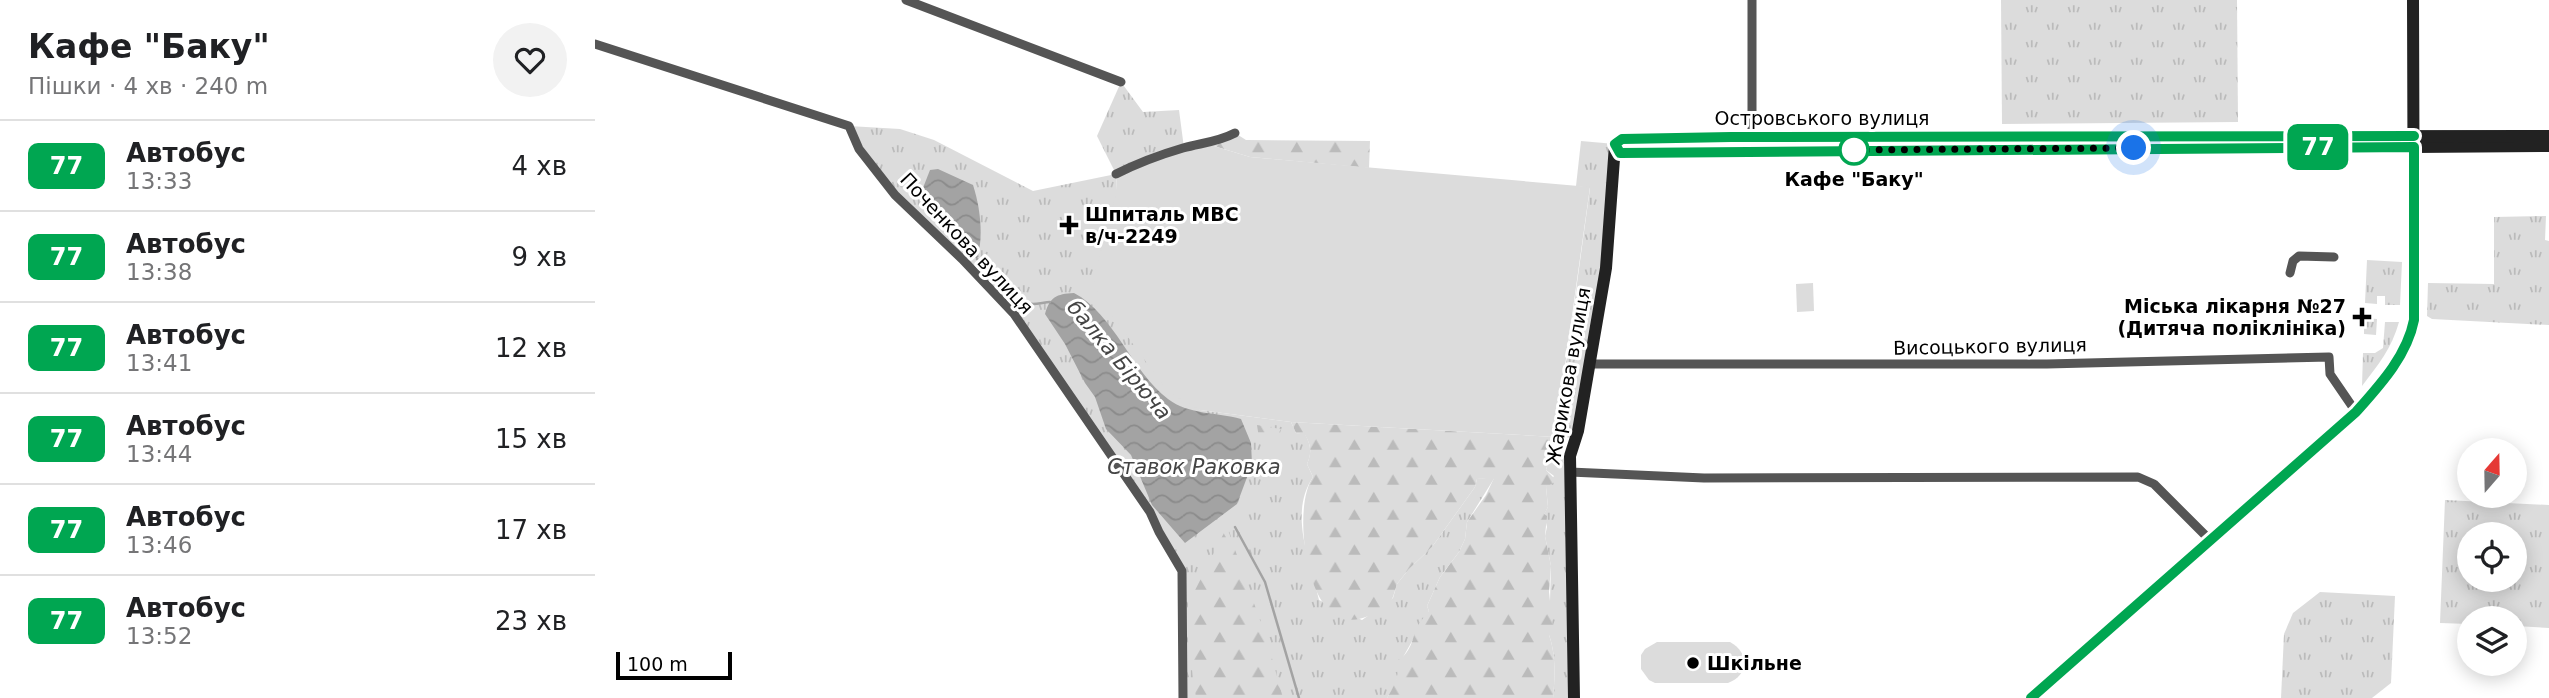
<!DOCTYPE html>
<html lang="uk">
<meta charset="utf-8">
<style>
:root{--surface:#fff;--page:#f2f2f2;--text:#202124;--muted:#757577;--line:#e0e0e0}
body{margin:0;font-family:"DejaVu Sans",sans-serif;background:var(--page);color:var(--text);height:100vh;display:flex;flex-direction:column;font-size:26px;white-space:nowrap}
*{box-sizing:border-box;margin:0}
p{font-size:23px;color:var(--muted)}
.icon{flex:none;width:38px;height:38px;fill:none;stroke:currentColor;stroke-width:2;stroke-linecap:round;stroke-linejoin:round}
.map{position:relative;flex:1;overflow:hidden}
.panel{display:flex;flex-direction:column;background:var(--surface);width:595px}
.panel>*{flex:none}
.badge{padding:0 14px;border-radius:10px;font-size:24px;line-height:46px}
.needle{width:46px;rotate:20deg}
.buttons{position:absolute;left:1862px;top:438px;display:grid;gap:14px}
.buttons a{display:grid;place-items:center;width:70px;height:70px;border-radius:50%;background:var(--surface);box-shadow:0 4px 18px #0003;font-size:35px}
.scale{position:absolute;left:21px;bottom:18px;width:116px;box-sizing:border-box;padding-left:7px;border:4px solid #000;border-top:0;font-size:19px;line-height:24px;white-space:nowrap;color:#000;-webkit-text-stroke:5px #fff;paint-order:stroke}
.you{position:absolute;width:35px;height:35px;margin:-18px;border:5px solid #fff;border-radius:50%;background:#1a73e8;box-shadow:0 0 0 10px #1a73e833}
.map>.badge{position:absolute;translate:-50% -50%;box-shadow:0 0 0 4px #fff}
.round{display:grid;place-items:center;flex:none;width:74px;height:74px;border-radius:37px;background:var(--page)}
.overview{display:flex;align-items:center;justify-content:space-between;height:119px;padding:0 28px}
h1{font-size:33px;font-weight:600;line-height:52px}
ul{padding:0;list-style:none}
li{display:flex;align-items:center;gap:21px;height:91px;padding:0 28px;border-top:2px solid var(--line)}
li div{flex:1}
li b{display:block;font-size:26px}
li em{font-style:normal}
li .badge{min-width:77px;font-weight:700;text-align:center}
main{display:flex;flex:1;min-height:0}
.map>svg:first-child{display:block}
.grass{fill:url(#grass-tufts);fill-rule:evenodd}
.forest{fill:url(#forest-firs)}
.garden{fill:#dcdcdc}
.water{fill:url(#water-waves)}
.lines{fill:none;stroke-linecap:round;stroke-linejoin:round}
.stream{stroke:#a3a3a3;stroke-width:2.5}
.street{stroke:#555;stroke-width:9}
.secondary{stroke:#222;stroke-width:12}
.line-casing{stroke:#fff;stroke-width:16}
.line{stroke:#00a651;stroke-width:10}
.walk{stroke:#000;stroke-width:7;stroke-dasharray:0 12.6}
.stop-dot{fill:#fff;stroke:#00a651;stroke-width:3.5}
.poi-dot{fill:#000;stroke:#fff;stroke-width:2.5}
.labels{text-anchor:middle;stroke-width:6;stroke-linejoin:round;paint-order:stroke}
.street-label{font-size:19px;fill:#000;stroke:#fff}
.stop-label{font-size:19px;font-weight:bold;fill:#000;stroke:#fff}
.poi-label{font-size:19px;font-weight:bold;fill:#000;stroke:#fff;text-anchor:start}
.water-label{font-size:21px;font-style:italic;fill:#444;stroke:#fff}
</style>
<main>
<section class="panel">
<div class="overview"><div><h1>Кафе &quot;Баку&quot;</h1><p>Пішки · 4 хв · 240 m</p></div><a class="round"><svg class="icon" aria-label="heart" viewBox="0 0 24 24"><path d="M12 20l-8-8c-3-5 5-10 8-4 3-6 11-1 8 4z"/></svg></a></div>
<ul>
<li><span class="badge" style="background:#00a651;color:#fff">77</span><div><b>Автобус</b><p>13:33</p></div><em>4 хв</em></li>
<li><span class="badge" style="background:#00a651;color:#fff">77</span><div><b>Автобус</b><p>13:38</p></div><em>9 хв</em></li>
<li><span class="badge" style="background:#00a651;color:#fff">77</span><div><b>Автобус</b><p>13:41</p></div><em>12 хв</em></li>
<li><span class="badge" style="background:#00a651;color:#fff">77</span><div><b>Автобус</b><p>13:44</p></div><em>15 хв</em></li>
<li><span class="badge" style="background:#00a651;color:#fff">77</span><div><b>Автобус</b><p>13:46</p></div><em>17 хв</em></li>
<li><span class="badge" style="background:#00a651;color:#fff">77</span><div><b>Автобус</b><p>13:52</p></div><em>23 хв</em></li>
</ul>
</section>
<div class="map">
<svg width="1954" height="698" viewBox="0 0 1954 698">
<defs>
<pattern id="grass-tufts" width="24" height="20" patternUnits="userSpaceOnUse" patternTransform="scale(1.75)"><rect width="24" height="20" fill="#dcdcdc"/><path d="M3 7l-1-3M5 7V3M7 7l1-3M15 17l-1-3M17 17v-4M19 17l1-3" fill="none" stroke="#bbb"/></pattern>
<pattern id="forest-firs" width="22" height="20" patternUnits="userSpaceOnUse" patternTransform="scale(1.75)"><rect width="22" height="20" fill="#dcdcdc"/><path d="M5 1l3.5 6h-7zM16 11l3.5 6h-7z" fill="#bbb"/></pattern>
<pattern id="water-waves" width="16" height="10" patternUnits="userSpaceOnUse" patternTransform="scale(1.75)"><rect width="16" height="10" fill="#a3a3a3"/><path d="M0 5q4-4 8 0t8 0" fill="none" stroke="#8b8b8b"/></pattern>
</defs>
<rect width="100%" height="100%" fill="#fff"/>
<g class="grass">
<path d="M1406 0H1642L1643 122 1407 124Z"/>
<path d="M526 82 548 112 584 110 589 148 521 174 522 190 605 410 696 422 701 433 710 434C716 445 717 453 712 464L718 477C693 514 716 562 724 600L767 620 798 598 802 584 814 569 837 547 880 487 882 479 900 477 872 522 870 539 864 552 845 577 832 606 834 611 807 659 801 683 792 698H588L587 571 573 545 419 314 300 195 254 126 305 129 339 140 438 191 521 174 502 136Z"/>
<path d="M986 141 1020 144 1012 233 982 438 961 437 995 188 981 186Z"/>
<path d="M1951 216 1950 240 1954 241V325L1837 319 1832 316 1833 283 1899 284V217Z"/>
<path d="M1772 260 1807 262 1805 305H1790V296H1782V304L1770 303Z"/>
<path d="M1769 318 1782 319 1781 335 1769 334Z"/>
<path d="M1790 322H1804C1797 348 1783 365 1767 386L1768 353H1780L1788 348Z"/>
<path d="M956 452 975 456 979 698H958C960 678 961 654 954 635L956 566 950 536 952 527 949 514 953 507 951 487 959 476 951 470Z"/>
<path d="M1850 500 1954 505V628L1920 626V618H1874V624L1845 623ZM1874 534H1920V579H1874Z"/>
<path d="M1725 592 1800 596 1796 683 1777 698H1686L1689 634 1698 613Z"/>
</g>
<g class="forest">
<path d="M640 133 651 140 775 141 774 168 655 157 609 143Z"/>
<path d="M696 422 960 437 951 470 962 481 951 487 953 507 949 514 952 516 950 536 956 566 954 592 958 628 954 635C961 654 960 678 958 698H792C799 686 806 675 801 661 813 656 817 643 820 632 822 625 829 617 834 611L832 606 845 577 864 552 870 539 872 522 891 495 899 478 882 479 880 487 837 547 814 569 802 584 798 597 789 613C770 613 764 626 742 616 710 601 698 506 718 477L712 464C717 452 716 445 710 435L701 433Z"/>
<path d="M662 425 686 429 680 440 664 438Z"/>
<path d="M632 527 672 640 688 698H601L593 641V604Z"/>
</g>
<g class="garden">
<path d="M609 143 655 157 995 187 960 437 696 422 605 410 573 392 503 296 499 277 522 190 521 174Z"/>
<path d="M1218 283 1219 311 1202 312 1201 284Z"/>
<path d="M1062 642H1135C1155 653 1154 675 1133 683H1060L1054 680 1046 669V655L1050 649Z"/>
</g>
<g class="water">
<path d="M343 169 378 185C385 206 389 237 382 259L349 228 326 193 335 170Z"/>
<path d="M479 293C519 314 537 372 573 399 594 415 622 412 646 419L656 443 657 464 642 504 590 543 557 505 536 455 511 429 500 397 490 383 470 344 450 314C455 297 461 294 479 293Z"/>
</g>
<g class="lines">
<g class="stream">
<path d="M382 259C396 270 421 303 438 304 444 304 450 302 455 302"/>
<path d="M640 527 670 582 704 698"/>
</g>
<g class="street">
<path d="M311 0 526 82"/>
<path d="M1157 0V137"/>
<path d="M0 44 254 126 264 149 300 195 367 259 419 314 555 512 564 532 587 571 588 698"/>
<path d="M521 174C543 163 564 155 588 148 606 143 623 142 640 133"/>
<path d="M1695 273 1698 261 1704 256 1739 257"/>
<path d="M994 364H1452L1734 357 1735 374 1761 412"/>
<path d="M975 472 1109 478 1543 477 1559 484 1615 540"/>
</g>
<g class="secondary">
<path d="M1020 144 1025 153 1954 146"/>
<path d="M1020 144 1027 139 1157 137 1954 136"/>
<path d="M979 698 975 456 983 431 1011 268 1020 145"/>
<path d="M1436 698 1761 412 1800 365 1812 344 1819 320 1818 0"/>
</g>
</g>
<g class="lines">
<g class="line-casing">
<path id="line" d="M1436 698 1761 412C1785 385 1812 356 1819 320V147L1025 153 1020 144 1027 139 1136 137 1819 136"/>
</g>
<use href="#line" class="line"/>
<path class="walk" d="M1259 150 1539 148"/>
</g>
<circle class="stop-dot" cx="1259" cy="150" r="14"/>
<g class="poi-dot">
<path d="M470.5 214.5h7v7h7v7h-7v7h-7v-7h-7v-7h7z"/>
<path d="M1763.5 306.5h7v7h7v7h-7v7h-7v-7h-7v-7h7z"/>
<circle cx="1098" cy="663" r="7"/>
</g>
<g class="labels">
<g class="street-label">
<text x="1227" y="125">Островського вулиця</text>
<text transform="translate(372 243) rotate(47)" y="7">Поченкова вулиця</text>
<text transform="translate(1395 346) rotate(-1)" y="7">Висоцького вулиця</text>
<text transform="translate(973 376) rotate(-80)" y="7">Жарикова вулиця</text>
</g>
<g class="stop-label">
<text x="1259" y="186">Кафе "Баку"</text>
</g>
<g class="poi-label">
<text x="490" y="221">Шпиталь МВС<tspan x="490" dy="22">в/ч-2249</tspan></text>
<text x="1751" y="313" text-anchor="end">Міська лікарня №27<tspan x="1751" dy="22">(Дитяча поліклініка)</tspan></text>
<text x="1112" y="670">Шкільне</text>
</g>
<g class="water-label">
<text transform="translate(524 360) rotate(50)" y="7">балка Бірюча</text>
<text x="599" y="474">Ставок Раковка</text>
</g>
</g>
</svg>
<div class="buttons">
<a><svg class="needle" viewBox="-14 -14 28 28"><path d="M0-13l5 13h-10z" fill="#e53935"/><path d="M0 13l5-13h-10z" fill="#757577"/></svg></a>
<a><svg class="icon" aria-label="locate" viewBox="0 0 24 24"><circle cx="12" cy="12" r="6"/><path d="M12 2v4M12 18v4M2 12h4M18 12h4"/></svg></a>
<a><svg class="icon" aria-label="layers" viewBox="0 0 24 24"><path d="M12 4l9 5-9 5-9-5zM3 14l9 5 9-5"/></svg></a>
</div>
<div class="scale">100 m</div>
<div class="you" style="left:1539px;top:148px"></div>
<b class="badge" style="left:1723px;top:147px;background:#00a651;color:#fff">77</b>
</div>
</main>
